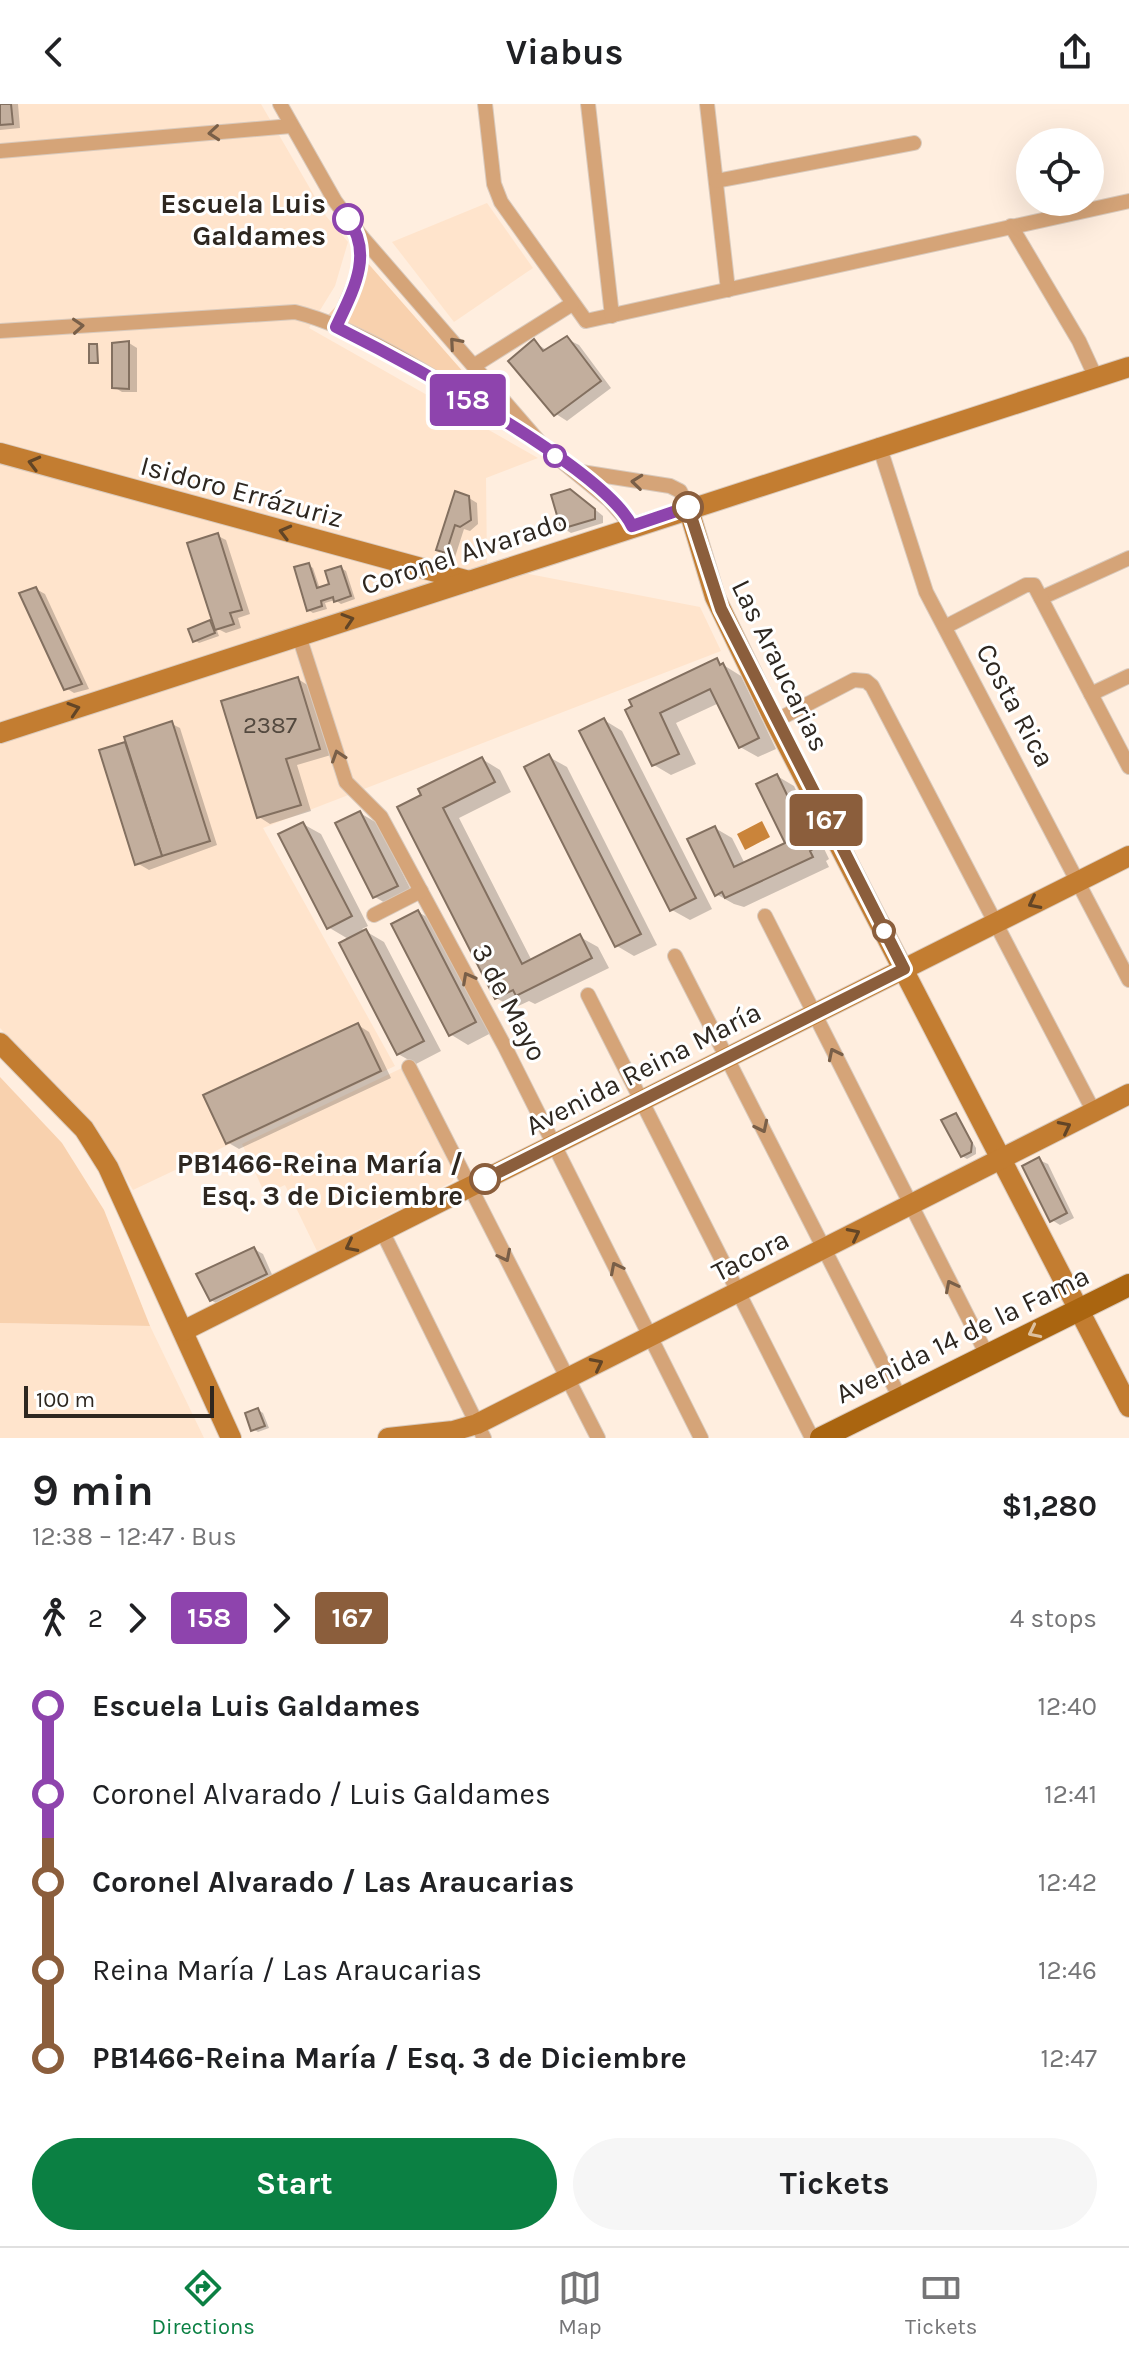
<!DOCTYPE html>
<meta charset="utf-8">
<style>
:root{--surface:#fff;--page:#f6f6f6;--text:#202124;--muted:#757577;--line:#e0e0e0;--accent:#0b8043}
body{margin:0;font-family:Karla,sans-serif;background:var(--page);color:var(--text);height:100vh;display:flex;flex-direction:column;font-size:30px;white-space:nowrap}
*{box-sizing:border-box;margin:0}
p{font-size:26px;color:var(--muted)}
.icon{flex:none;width:44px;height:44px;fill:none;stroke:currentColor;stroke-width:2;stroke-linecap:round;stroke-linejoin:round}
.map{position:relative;height:1334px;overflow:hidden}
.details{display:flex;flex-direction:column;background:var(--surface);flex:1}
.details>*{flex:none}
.badge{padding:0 16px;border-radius:6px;font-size:28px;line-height:52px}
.fabs{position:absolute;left:1016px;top:24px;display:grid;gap:16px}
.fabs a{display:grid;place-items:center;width:88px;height:88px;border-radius:50%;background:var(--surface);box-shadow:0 8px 32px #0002;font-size:40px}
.scale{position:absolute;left:24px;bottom:20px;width:190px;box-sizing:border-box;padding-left:8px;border:4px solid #2e2720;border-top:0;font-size:22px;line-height:28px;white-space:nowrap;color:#2e2720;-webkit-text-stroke:6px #fff;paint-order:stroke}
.map>.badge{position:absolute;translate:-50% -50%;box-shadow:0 0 0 4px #fff}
.legs{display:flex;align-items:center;gap:12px;height:88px;padding:0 32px;font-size:26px}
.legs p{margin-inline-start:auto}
.summary{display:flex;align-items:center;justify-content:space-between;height:136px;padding:0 32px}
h1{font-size:44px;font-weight:700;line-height:60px}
.button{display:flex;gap:16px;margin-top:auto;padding:16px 32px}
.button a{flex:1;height:92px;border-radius:48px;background:var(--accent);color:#fff;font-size:32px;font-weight:700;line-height:92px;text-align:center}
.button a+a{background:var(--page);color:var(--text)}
ul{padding:0 32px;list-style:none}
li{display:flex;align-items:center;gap:28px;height:88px;font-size:30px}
li i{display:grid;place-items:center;width:12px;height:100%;margin:0 10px;background:currentColor}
li i::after{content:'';width:20px;height:20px;margin:-10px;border:6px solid;border-radius:50%;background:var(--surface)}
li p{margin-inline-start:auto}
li:first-child i{background:linear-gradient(#0000 50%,currentColor 0)}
li:last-child i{background:linear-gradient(currentColor 50%,#0000 0)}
header{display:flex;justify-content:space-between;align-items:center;height:104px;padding:0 32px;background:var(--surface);font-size:36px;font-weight:700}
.tabs{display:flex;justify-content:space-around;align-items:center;height:112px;border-top:2px solid var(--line);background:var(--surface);font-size:22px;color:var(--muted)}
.tabs a{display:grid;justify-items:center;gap:4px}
.tabs .active{color:var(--accent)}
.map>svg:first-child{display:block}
.built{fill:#ffe4cc}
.green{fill:#f8d1ae}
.water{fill:#ca843a}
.shadow{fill:#0003}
.building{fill:#c2ae9d;stroke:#837060;stroke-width:2}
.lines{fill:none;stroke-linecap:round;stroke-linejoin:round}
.street-casing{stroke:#d9cabd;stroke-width:16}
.secondary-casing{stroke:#d9cabd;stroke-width:22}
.primary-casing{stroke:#d9cabd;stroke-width:24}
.street{stroke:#d5a478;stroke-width:14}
.secondary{stroke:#c37d31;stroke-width:20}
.primary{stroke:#aa6510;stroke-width:22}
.oneway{stroke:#795f48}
.oneway2{stroke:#624526}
.oneway3{stroke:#ddc19f}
.line-1-casing{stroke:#fff;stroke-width:18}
.line-2-casing{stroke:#fff;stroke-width:18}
.line-1{stroke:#8e44ad;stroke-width:12}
.line-2{stroke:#8b5e3c;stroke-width:12}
.stop-1-dot{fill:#fff;stroke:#8e44ad;stroke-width:4}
.stop-2-dot{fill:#fff;stroke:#8b5e3c;stroke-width:4}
.labels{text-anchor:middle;stroke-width:6;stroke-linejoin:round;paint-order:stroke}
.number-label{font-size:24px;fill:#53493f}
.stop-label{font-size:28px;font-weight:bold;fill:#2e2720;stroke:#fff;text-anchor:end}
.street-label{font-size:28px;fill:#2e2720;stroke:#fff}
</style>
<header><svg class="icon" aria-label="back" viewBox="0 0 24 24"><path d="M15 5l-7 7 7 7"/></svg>Viabus<svg class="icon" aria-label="share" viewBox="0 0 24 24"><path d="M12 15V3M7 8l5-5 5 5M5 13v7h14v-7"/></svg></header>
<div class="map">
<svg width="1129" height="1334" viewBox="0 0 1129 1334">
<rect width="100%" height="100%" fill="#ffeedf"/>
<g class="built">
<path d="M0 0H261L326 112 348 138 335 182 309 224 538 354 486 374 487 462 700 503 721 547 263 724 395 962 133 1086 100 1032 0 924Z"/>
<path d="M487 99 533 164 454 218 392 138Z"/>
<path d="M402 964 456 1069 452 1078 317 1147 285 1081 265 1090 242 1040Z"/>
<path d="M0 1219 150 1222 204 1334H0Z"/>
</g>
<g class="green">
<path d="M358 148 501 311 322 218 345 192Z"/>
<path d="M0 973 62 1039 104 1106 150 1222 0 1219Z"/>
</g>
<path class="water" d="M762 717 770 733 745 746 737 730Z"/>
<g class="shadow">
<path d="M0 0H18L20 24 0 26Z"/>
<path d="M567 235 579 241 611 284 567 317 556 310 534 238 548 247Z"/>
<path d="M129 239 137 244V288H122L114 283Z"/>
<path d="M579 392 603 412V419L571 429 563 424Z"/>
<path d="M469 394 477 399 478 420 470 427 464 425 455 453 439 445Z"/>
<path d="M218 432 226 436 250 510 238 514 241 524 226 529 216 524 219 532 199 539 194 536 210 518 216 522Z"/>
<path d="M308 461 313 464 320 485 332 481 341 464 346 467 355 495 341 500 335 496 325 499 327 505 313 509 308 506Z"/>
<path d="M36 485 45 490 89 585 74 589 66 584Z"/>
<path d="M717 557 741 572 776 645 758 653 740 643 719 599 676 619 696 660 671 671 654 661 628 607Z"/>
<path d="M298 575 309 582 331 651 297 661 311 707 270 720 259 713Z"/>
<path d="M604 616 622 627 712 805 690 816 672 806Z"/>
<path d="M172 620 180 624 217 741 149 766 137 759 125 640 128 642Z"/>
<path d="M549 653 567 663 657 841 634 852 617 842Z"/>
<path d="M482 655 500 666 511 688 459 714 532 857 580 833 598 843 609 864 535 900 529 897 514 904 496 894 400 704Z"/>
<path d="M777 672 794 682 829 755 826 757 829 763 744 803 734 800 716 790 715 724 732 734 745 760 787 740Z"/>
<path d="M360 709 377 719 414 792 392 803 375 793Z"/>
<path d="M303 720 321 730 368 822 362 825 384 838 441 947 416 960 398 950 350 836 328 823Z"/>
<path d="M418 808 436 818 493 928 468 941 450 930Z"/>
<path d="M358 921 369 928 391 974 239 1045 227 1038Z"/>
<path d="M956 1011 976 1044V1050L967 1055 962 1052Z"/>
<path d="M1039 1056 1048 1060 1074 1114 1060 1121 1052 1116Z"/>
<path d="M254 1145 263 1150 274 1175 219 1201 211 1196Z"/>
<path d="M258 1306 263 1309 269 1324 258 1328 253 1325Z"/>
</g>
<g class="building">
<path d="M0 0H11L13 20 0 21Z"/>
<path d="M567 232 601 277 554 312 508 257 534 235 543 247Z"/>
<path d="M129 237V285L112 284V239Z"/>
<path d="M89 240H97L98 259H89Z"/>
<path d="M570 385 595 405V415L561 425 551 391Z"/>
<path d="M455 387 469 392 471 416 460 423 455 421 446 449 436 446Z"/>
<path d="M218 429 242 506 230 509 234 520 215 526 187 439Z"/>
<path d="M309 459 317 484 329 480 325 467 341 462 351 492 334 498 333 493 321 497 322 502 307 507 294 463Z"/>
<path d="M36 483 82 580 64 586 19 489Z"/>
<path d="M210 516 215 529 193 538 188 525Z"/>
<path d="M717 554 720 561 723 559 759 634 739 644 710 585 660 609 679 650 652 662 625 606 632 602 629 596Z"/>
<path d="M298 573 320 645 286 655 301 701 257 714 221 597Z"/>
<path d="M604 614 696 794 670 807 579 627Z"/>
<path d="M172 617 210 737 162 752 124 633Z"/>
<path d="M125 638 162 752 135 761 99 646Z"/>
<path d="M549 650 641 830 615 843 524 663Z"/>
<path d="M482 653 495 678 443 704 522 860 580 830 592 854 516 892 513 886 495 895 397 703 421 691 418 685Z"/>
<path d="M777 670 813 745 810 747 813 753 725 794 722 788 715 792 687 735 715 722 734 763 785 739 756 680Z"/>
<path d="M360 707 398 782 373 794 335 719Z"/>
<path d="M303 718 352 812 327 825 278 730Z"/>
<path d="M418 806 476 918 449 932 391 820Z"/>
<path d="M366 825 424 937 397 951 339 839Z"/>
<path d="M358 919 381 967 226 1040 203 991Z"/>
<path d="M956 1009 972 1039 971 1048 961 1053 941 1016Z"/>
<path d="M1039 1053 1067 1109 1050 1118 1022 1062Z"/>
<path d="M254 1143 267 1170 210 1197 196 1170Z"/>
<path d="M258 1304 265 1322 251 1327 245 1309Z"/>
</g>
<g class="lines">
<g class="street-casing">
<g id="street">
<path d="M280 0 335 97 361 132 542 341 609 396 632 422"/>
<path d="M485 0 494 80 501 98 586 217 1129 97"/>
<path d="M588 0 612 212"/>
<path d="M707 0 728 186"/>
<path d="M0 47 291 22"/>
<path d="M716 77 914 39"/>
<path d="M1011 122 1079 237 1096 274"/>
<path d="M336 223 359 169 361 132"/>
<path d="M0 227 295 208C375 228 470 298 542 341"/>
<path d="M475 261 572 200"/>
<path d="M879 341 926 488 1129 876"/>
<path d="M581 368 670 382 680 387 688 403"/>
<path d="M1041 494 1129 454"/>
<path d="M945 523 1026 481H1034L1129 663"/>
<path d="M299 532 346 678 381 713 505 943 701 1334"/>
<path d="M1091 590 1129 572"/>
<path d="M775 617 854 576 866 577 872 582 1094 1008"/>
<path d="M374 811 421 787"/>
<path d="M765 812 987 1251"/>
<path d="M675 852 900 1294"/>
<path d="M588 891 812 1334"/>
<path d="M409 963 598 1334"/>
<path d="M382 1127 484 1334"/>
</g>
</g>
<g class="secondary-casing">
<g id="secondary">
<path d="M0 349 469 477"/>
<path d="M688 403 715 493 775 617 1129 1303"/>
<path d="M0 629 1129 263"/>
<path d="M0 939 84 1025 108 1063 231 1334"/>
<path d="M183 1227 1129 752"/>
<path d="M388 1334 453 1327 477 1320 1129 990"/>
</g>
</g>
<g class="primary-casing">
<path id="primary" d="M821 1334 1129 1181"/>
</g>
<use href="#street" class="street"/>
<use href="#secondary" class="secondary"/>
<use href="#primary" class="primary"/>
</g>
<defs><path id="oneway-chevron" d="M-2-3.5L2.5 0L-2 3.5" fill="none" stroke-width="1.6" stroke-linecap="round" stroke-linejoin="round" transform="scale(2)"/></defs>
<g class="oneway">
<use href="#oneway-chevron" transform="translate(214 29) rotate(175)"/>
<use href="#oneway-chevron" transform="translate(78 222) rotate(-4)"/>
<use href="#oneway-chevron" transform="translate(455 239) rotate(-131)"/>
<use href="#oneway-chevron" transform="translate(637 378) rotate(-174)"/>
<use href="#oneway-chevron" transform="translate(338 652) rotate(-108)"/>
<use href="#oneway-chevron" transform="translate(468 874) rotate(-118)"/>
<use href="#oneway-chevron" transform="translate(834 950) rotate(-116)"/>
<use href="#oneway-chevron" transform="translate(762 1023) rotate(64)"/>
<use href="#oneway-chevron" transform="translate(505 1152) rotate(63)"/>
<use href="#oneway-chevron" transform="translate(616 1164) rotate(-117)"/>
<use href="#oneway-chevron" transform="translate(951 1182) rotate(-117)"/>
</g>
<g class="oneway2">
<use href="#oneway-chevron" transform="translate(34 359) rotate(-165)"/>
<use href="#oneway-chevron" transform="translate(285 428) rotate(-165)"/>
<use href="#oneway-chevron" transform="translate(348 516) rotate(-18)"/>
<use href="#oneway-chevron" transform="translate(74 605) rotate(-18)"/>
<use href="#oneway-chevron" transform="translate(1034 799) rotate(153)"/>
<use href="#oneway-chevron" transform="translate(1065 1023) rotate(-27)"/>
<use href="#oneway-chevron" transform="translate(854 1130) rotate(-27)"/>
<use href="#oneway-chevron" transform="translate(351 1142) rotate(153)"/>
<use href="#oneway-chevron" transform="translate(597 1260) rotate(-27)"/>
</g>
<use class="oneway3" href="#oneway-chevron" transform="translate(1034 1228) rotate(154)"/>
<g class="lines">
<g class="line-1-casing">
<path id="line-1" d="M348 115C374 150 353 187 336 223 400 255 603 363 632 422L688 403"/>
</g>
<g class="line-2-casing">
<path id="line-2" d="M485 1075 904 865 721 505 688 403"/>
</g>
<use href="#line-1" class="line-1"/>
<use href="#line-2" class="line-2"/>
</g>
<g class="stop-1-dot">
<circle cx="348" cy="115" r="14"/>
<circle cx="555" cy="352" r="10"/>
</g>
<g class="stop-2-dot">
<circle cx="688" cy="403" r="14"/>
<circle cx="884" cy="827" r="10"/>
<circle cx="485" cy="1075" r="14"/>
</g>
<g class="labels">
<g class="number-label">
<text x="270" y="629">2387</text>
</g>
<g class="stop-label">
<text x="326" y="109">Escuela Luis<tspan x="326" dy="32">Galdames</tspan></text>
<text x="463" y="1069">PB1466-Reina María /<tspan x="463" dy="32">Esq. 3 de Diciembre</tspan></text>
</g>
<g class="street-label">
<text transform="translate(242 387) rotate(15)" y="10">Isidoro Errázuriz</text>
<text transform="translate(464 448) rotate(-18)" y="10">Coronel Alvarado</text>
<text transform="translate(781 561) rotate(64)" y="10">Las Araucarias</text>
<text transform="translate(1016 601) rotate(62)" y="10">Costa Rica</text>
<text transform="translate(510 898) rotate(62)" y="10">3 de Mayo</text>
<text transform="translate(643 964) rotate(-27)" y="10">Avenida Reina María</text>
<text transform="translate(750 1151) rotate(-27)" y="10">Tacora</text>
<text transform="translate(962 1230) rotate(-26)" y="10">Avenida 14 de la Fama</text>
</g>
</g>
</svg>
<div class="fabs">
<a><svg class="icon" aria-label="locate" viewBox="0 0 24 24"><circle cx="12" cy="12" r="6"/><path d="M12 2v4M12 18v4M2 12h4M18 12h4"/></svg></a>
</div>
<div class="scale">100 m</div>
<b class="badge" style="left:468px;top:296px;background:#8e44ad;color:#fff">158</b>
<b class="badge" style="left:826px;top:716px;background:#8b5e3c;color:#fff">167</b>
</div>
<section class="details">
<div class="summary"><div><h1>9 min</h1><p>12:38 – 12:47 · Bus</p></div><b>$1,280</b></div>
<div class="legs"><svg class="icon" aria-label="walk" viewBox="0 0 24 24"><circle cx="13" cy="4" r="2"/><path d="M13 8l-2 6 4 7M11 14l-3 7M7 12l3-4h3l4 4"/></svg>2<svg class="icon" aria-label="forward" viewBox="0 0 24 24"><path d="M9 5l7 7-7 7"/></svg><b class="badge" style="background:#8e44ad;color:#fff">158</b><svg class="icon" aria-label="forward" viewBox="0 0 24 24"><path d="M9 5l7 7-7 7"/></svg><b class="badge" style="background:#8b5e3c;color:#fff">167</b><p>4 stops</p></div>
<ul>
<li><i style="color:#8e44ad"></i><b>Escuela Luis Galdames</b><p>12:40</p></li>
<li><i style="color:#8e44ad"></i><span>Coronel Alvarado / Luis Galdames</span><p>12:41</p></li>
<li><i style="color:#8b5e3c"></i><b>Coronel Alvarado / Las Araucarias</b><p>12:42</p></li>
<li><i style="color:#8b5e3c"></i><span>Reina María / Las Araucarias</span><p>12:46</p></li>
<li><i style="color:#8b5e3c"></i><b>PB1466-Reina María / Esq. 3 de Diciembre</b><p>12:47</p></li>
</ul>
<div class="button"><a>Start</a><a>Tickets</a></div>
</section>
<nav class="tabs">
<a class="active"><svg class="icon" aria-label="directions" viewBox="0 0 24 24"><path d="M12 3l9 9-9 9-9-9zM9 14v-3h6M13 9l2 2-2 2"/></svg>Directions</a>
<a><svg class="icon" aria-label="map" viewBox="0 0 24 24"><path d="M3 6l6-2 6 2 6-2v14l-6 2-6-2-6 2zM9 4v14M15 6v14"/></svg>Map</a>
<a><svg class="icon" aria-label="tickets" viewBox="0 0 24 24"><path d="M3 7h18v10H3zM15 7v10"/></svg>Tickets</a>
</nav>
